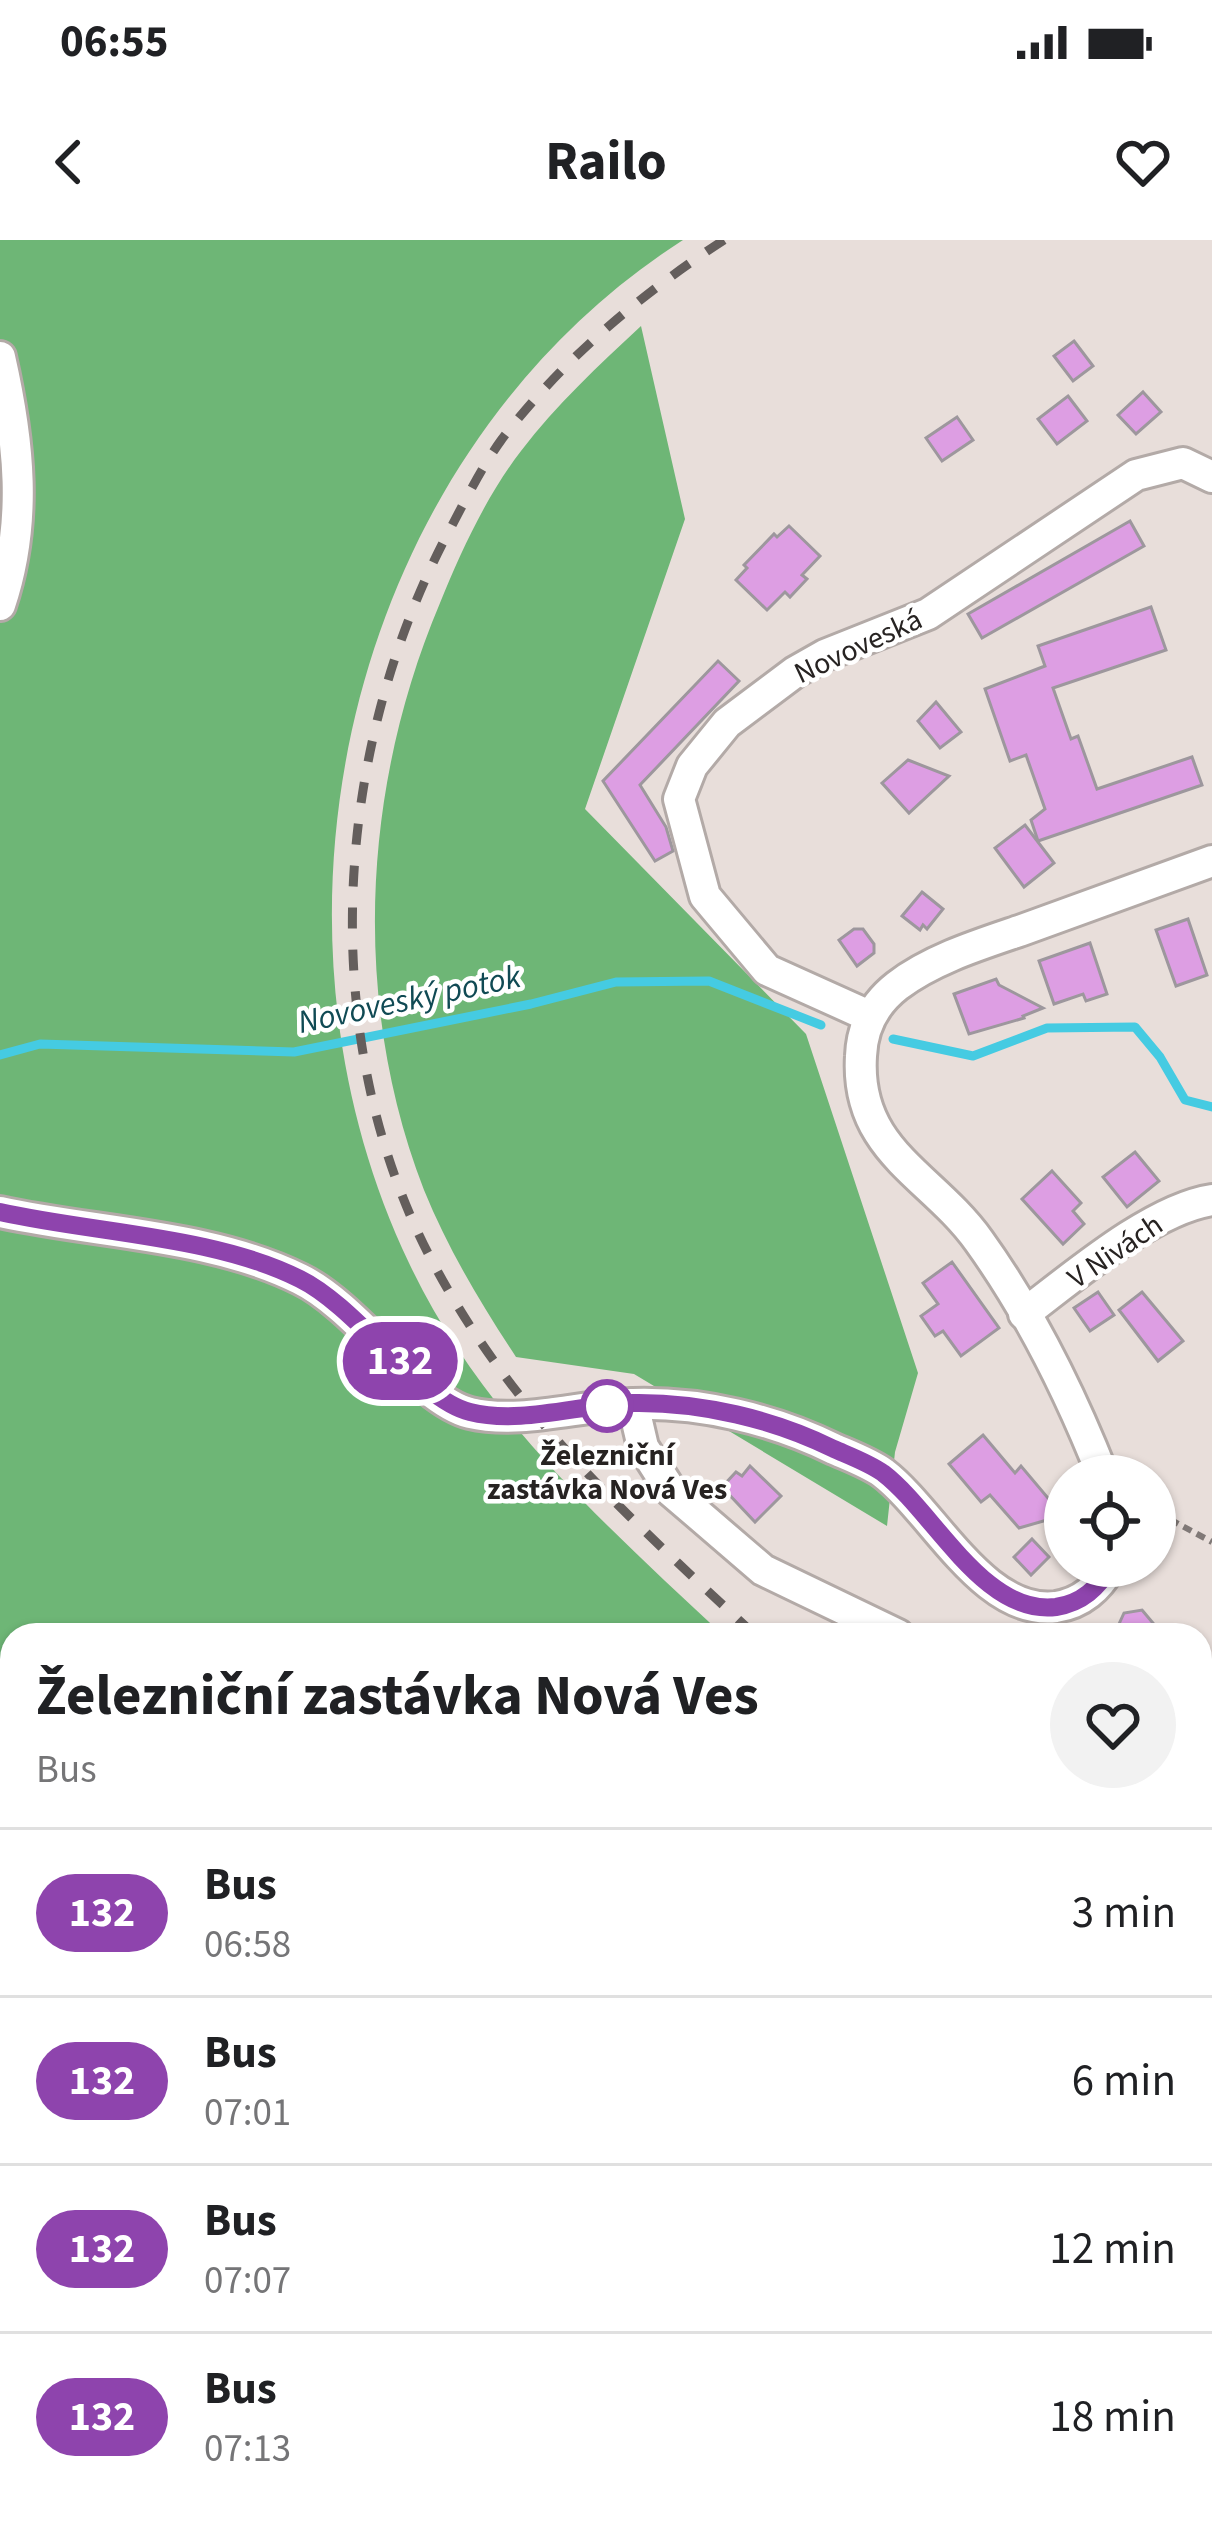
<!DOCTYPE html>
<meta charset="utf-8">
<style>
:root{--surface:#fff;--page:#f2f2f2;--text:#202124;--muted:#757577;--line:#e0e0e0}
body{margin:0;font-family:"Source Sans 3",sans-serif;background:var(--page);color:var(--text);height:100vh;display:flex;flex-direction:column;font-size:45px;white-space:nowrap}
*{box-sizing:border-box;margin:0}
p{font-size:39px;color:var(--muted)}
.icon{flex:none;width:66px;height:66px;fill:none;stroke:currentColor;stroke-width:2;stroke-linecap:round;stroke-linejoin:round}
.map{position:relative;flex:1;overflow:hidden}
.panel{position:absolute;left:0px;top:1383px;width:1212px;height:903px;display:flex;flex-direction:column;background:var(--surface);border-radius:36px 36px 0 0;box-shadow:0 3px 9px #0004}
.panel>*{flex:none}
.badge{padding:0 24px;border-radius:39px;font-size:42px;line-height:78px}
.tools{position:absolute;left:1044px;top:1215px;display:grid;gap:24px}
.tools a{display:grid;place-items:center;width:132px;height:132px;border-radius:50%;background:var(--surface);box-shadow:0 3px 9px #0004;font-size:60px}
.map>.badge{position:absolute;translate:-50% -50%;box-shadow:0 0 0 6px #fff}
.round{display:grid;place-items:center;flex:none;width:126px;height:126px;border-radius:63px;background:var(--page)}
.head{display:flex;align-items:center;justify-content:space-between;height:204px;padding:0 36px}
h1{font-size:57px;font-weight:700;line-height:90px}
ul{padding:0;list-style:none}
li{display:flex;align-items:center;gap:36px;height:168px;padding:0 36px;border-top:3px solid var(--line)}
li div{flex:1}
li b{display:block;font-size:45px}
li em{font-style:normal}
li .badge{min-width:132px;font-weight:700;text-align:center}
.status{display:flex;justify-content:space-between;align-items:center;height:84px;padding:0 60px;background:var(--surface);direction:ltr}
.status svg{height:33px;fill:currentColor}
header{display:flex;justify-content:space-between;align-items:center;height:156px;padding:0 36px;background:var(--surface);font-size:54px;font-weight:700}
.map>svg:first-child{display:block}
.forest{fill:#6eb676}
.lines{fill:none;stroke-linecap:round;stroke-linejoin:round}
.stream{stroke:#45cbe2;stroke-width:9}
.building{fill:#dd9ee3;stroke:#9d979d;stroke-width:3}
.minor-casing{stroke:#b3aaa7;stroke-width:36}
.path{stroke:#807977;stroke-width:6;stroke-dasharray:9 6;stroke-linecap:butt}
.minor{stroke:#fff;stroke-width:30}
.rail{stroke:#645e5c;stroke-width:9;stroke-dasharray:21 21;stroke-linecap:butt}
.line-casing{stroke:#fff;stroke-width:27}
.line{stroke:#8e44ad;stroke-width:18}
.stop-dot{fill:#fff;stroke:#8e44ad;stroke-width:6}
.labels{text-anchor:middle;stroke-width:9;stroke-linejoin:round;paint-order:stroke}
.street-label{font-size:30px;fill:#272322;stroke:#fff}
.stop-label{font-size:30px;font-weight:bold;fill:#272322;stroke:#fff}
.water-label{font-size:33px;font-style:italic;fill:#104a54;stroke:#fff}
</style>
<div class="status"><b>06:55</b><svg viewBox="0 0 49 12"><path d="M0 12V9h3v3zM5 12V6h3v6zM10 12V3h3v9zM15 12V0h3v12zM26 1h20v11H26zM47 4h2v5h-2z"/></svg></div>
<header><svg class="icon" aria-label="back" viewBox="0 0 24 24"><path d="M15 5l-7 7 7 7"/></svg>Railo<svg class="icon" aria-label="heart" viewBox="0 0 24 24"><path d="M12 20l-8-8c-3-5 5-10 8-4 3-6 11-1 8 4z"/></svg></header>
<div class="map">
<svg width="1212" height="2285" viewBox="0 0 1212 2285">
<rect width="100%" height="100%" fill="#e8deda"/>
<g class="forest">
<path d="M0 0H683C352 212 242 673 409 1023 480 1173 603 1283 723 1395H12V2274H1200V2089L1212 2101V2285H0Z"/>
<path d="M641 86 685 279 585 569 806 794 918 1133 895 1212 887 1286 634 1134 516 1117C481 1064 448 1009 424 950 351 762 362 547 440 363 461 311 487 255 521 211 556 165 599 125 641 86Z"/>
<path d="M1200 1765 1212 1770V1861L1200 1856Z"/>
</g>
<g class="lines">
<g class="stream">
<path d="M893 799 973 816 1047 788 1135 787 1160 817 1185 860 1212 867"/>
<path d="M0 815 40 804 294 812 531 764 616 742 709 741 821 785"/>
</g>
</g>
<g class="building">
<path d="M1074 101 1093 126 1073 141 1054 116Z"/>
<path d="M1143 152 1161 172 1136 194 1118 175Z"/>
<path d="M1068 156 1087 181 1057 204 1038 179Z"/>
<path d="M957 177 973 200 942 221 926 198Z"/>
<path d="M1130 281 1144 306 982 398 968 374Z"/>
<path d="M789 286 820 316 802 335 807 339 790 357 785 352 767 370 736 340 747 328 744 325 774 294 777 297Z"/>
<path d="M1151 367 1166 410 1053 448 1071 499 1078 496 1097 549 1192 517 1202 545 1038 601 1031 580 1045 569 1026 515 1010 521 985 449 1045 426 1038 406Z"/>
<path d="M718 421 739 441 640 545 666 587 673 611 655 621 603 541Z"/>
<path d="M936 462 961 492 940 508 918 481Z"/>
<path d="M908 520 949 536 909 573 882 543Z"/>
<path d="M1025 585 1054 623 1024 647 995 608Z"/>
<path d="M922 652 943 669 927 689 923 685 920 690 902 676Z"/>
<path d="M1188 679 1207 735 1176 746 1156 690Z"/>
<path d="M854 689H863L874 704V713L857 726 839 700Z"/>
<path d="M1090 703 1107 754 1086 761 1083 754 1054 764 1039 721Z"/>
<path d="M996 739 999 745 1043 768 1023 776 1024 778 969 794 954 754Z"/>
<path d="M1135 912 1159 941 1127 967 1103 937Z"/>
<path d="M1052 931 1081 963 1073 971 1084 984 1063 1004 1022 959Z"/>
<path d="M952 1022 999 1088 961 1116 943 1091 935 1096 921 1076 938 1064 923 1043Z"/>
<path d="M1098 1052 1114 1075 1090 1091 1074 1068Z"/>
<path d="M1142 1052 1183 1101 1158 1121 1119 1070Z"/>
<path d="M983 1195 1015 1233 1021 1226 1053 1264 1047 1280 1019 1288 990 1255 981 1262 949 1224Z"/>
<path d="M750 1226 781 1256 755 1282 722 1247 736 1232 742 1236Z"/>
<path d="M1032 1299 1049 1317 1031 1335 1014 1317Z"/>
<path d="M1142 1370 1163 1395H1114L1124 1373Z"/>
</g>
<g class="lines">
<g class="minor-casing">
<g id="minor">
<path d="M0 117C19 201 28 282 0 365"/>
<path d="M869 776 767 730 705 656 679 559 692 526 727 483 795 432 825 415 928 374 1136 235 1183 223 1212 237"/>
<path d="M0 972C96 993 212 995 300 1039 358 1067 418 1160 470 1173 521 1185 581 1165 633 1164 701 1162 773 1179 834 1209 850 1216 869 1223 883 1233 934 1272 984 1376 1056 1367 1082 1363 1098 1348 1111 1326"/>
<path d="M1024 1074C1073 1037 1152 969 1212 960"/>
<path d="M633 1164 643 1207 671 1251 763 1330 898 1395"/>
<path d="M1103 1236C1071 1155 1030 1072 979 1001 932 935 855 911 861 816 862 788 874 764 897 746 932 719 981 704 1022 690 1086 667 1149 644 1212 621"/>
<path d="M1200 1969 1212 1980"/>
</g>
</g>
<g class="path">
<path d="M1155 1279 1173 1281 1212 1302"/>
<path d="M1200 1634 1212 1637"/>
</g>
<use href="#minor" class="minor"/>
<g class="rail">
<path d="M724 0C641 54 563 119 502 199 481 228 465 261 448 293 333 511 315 797 431 1019 514 1177 627 1275 755 1395"/>
<path d="M1200 1741 1212 1746"/>
</g>
</g>
<g class="lines">
<g class="line-casing">
<path id="line" d="M0 972C94 993 215 996 300 1039 357 1067 419 1160 470 1172 521 1185 581 1164 633 1163 701 1162 773 1179 834 1209 850 1216 869 1223 883 1233 934 1272 984 1376 1056 1367 1082 1363 1098 1348 1111 1326"/>
</g>
<use href="#line" class="line"/>
</g>
<circle class="stop-dot" cx="607" cy="1166" r="24"/>
<g class="labels">
<g class="street-label">
<text transform="translate(858 406) rotate(-25)" y="10">Novoveská</text>
<text transform="translate(1115 1011) rotate(-34)" y="10">V Nivách</text>
</g>
<g class="stop-label">
<text x="607" y="1225">Železniční<tspan x="607" dy="34">zastávka Nová Ves</tspan></text>
</g>
<g class="water-label">
<text transform="translate(409 758) rotate(-12)" y="12">Novoveský potok</text>
</g>
</g>
</svg>
<div class="tools">
<a><svg class="icon" aria-label="locate" viewBox="0 0 24 24"><circle cx="12" cy="12" r="6"/><path d="M12 2v4M12 18v4M2 12h4M18 12h4"/></svg></a>
</div>
<b class="badge" style="left:400px;top:1121px;background:#8e44ad;color:#fff">132</b>
<section class="panel">
<div class="head"><div><h1>Železniční zastávka Nová Ves</h1><p>Bus</p></div><a class="round"><svg class="icon" aria-label="heart" viewBox="0 0 24 24"><path d="M12 20l-8-8c-3-5 5-10 8-4 3-6 11-1 8 4z"/></svg></a></div>
<ul>
<li><span class="badge" style="background:#8e44ad;color:#fff">132</span><div><b>Bus</b><p>06:58</p></div><em>3 min</em></li>
<li><span class="badge" style="background:#8e44ad;color:#fff">132</span><div><b>Bus</b><p>07:01</p></div><em>6 min</em></li>
<li><span class="badge" style="background:#8e44ad;color:#fff">132</span><div><b>Bus</b><p>07:07</p></div><em>12 min</em></li>
<li><span class="badge" style="background:#8e44ad;color:#fff">132</span><div><b>Bus</b><p>07:13</p></div><em>18 min</em></li>
</ul>
</section>
</div>
